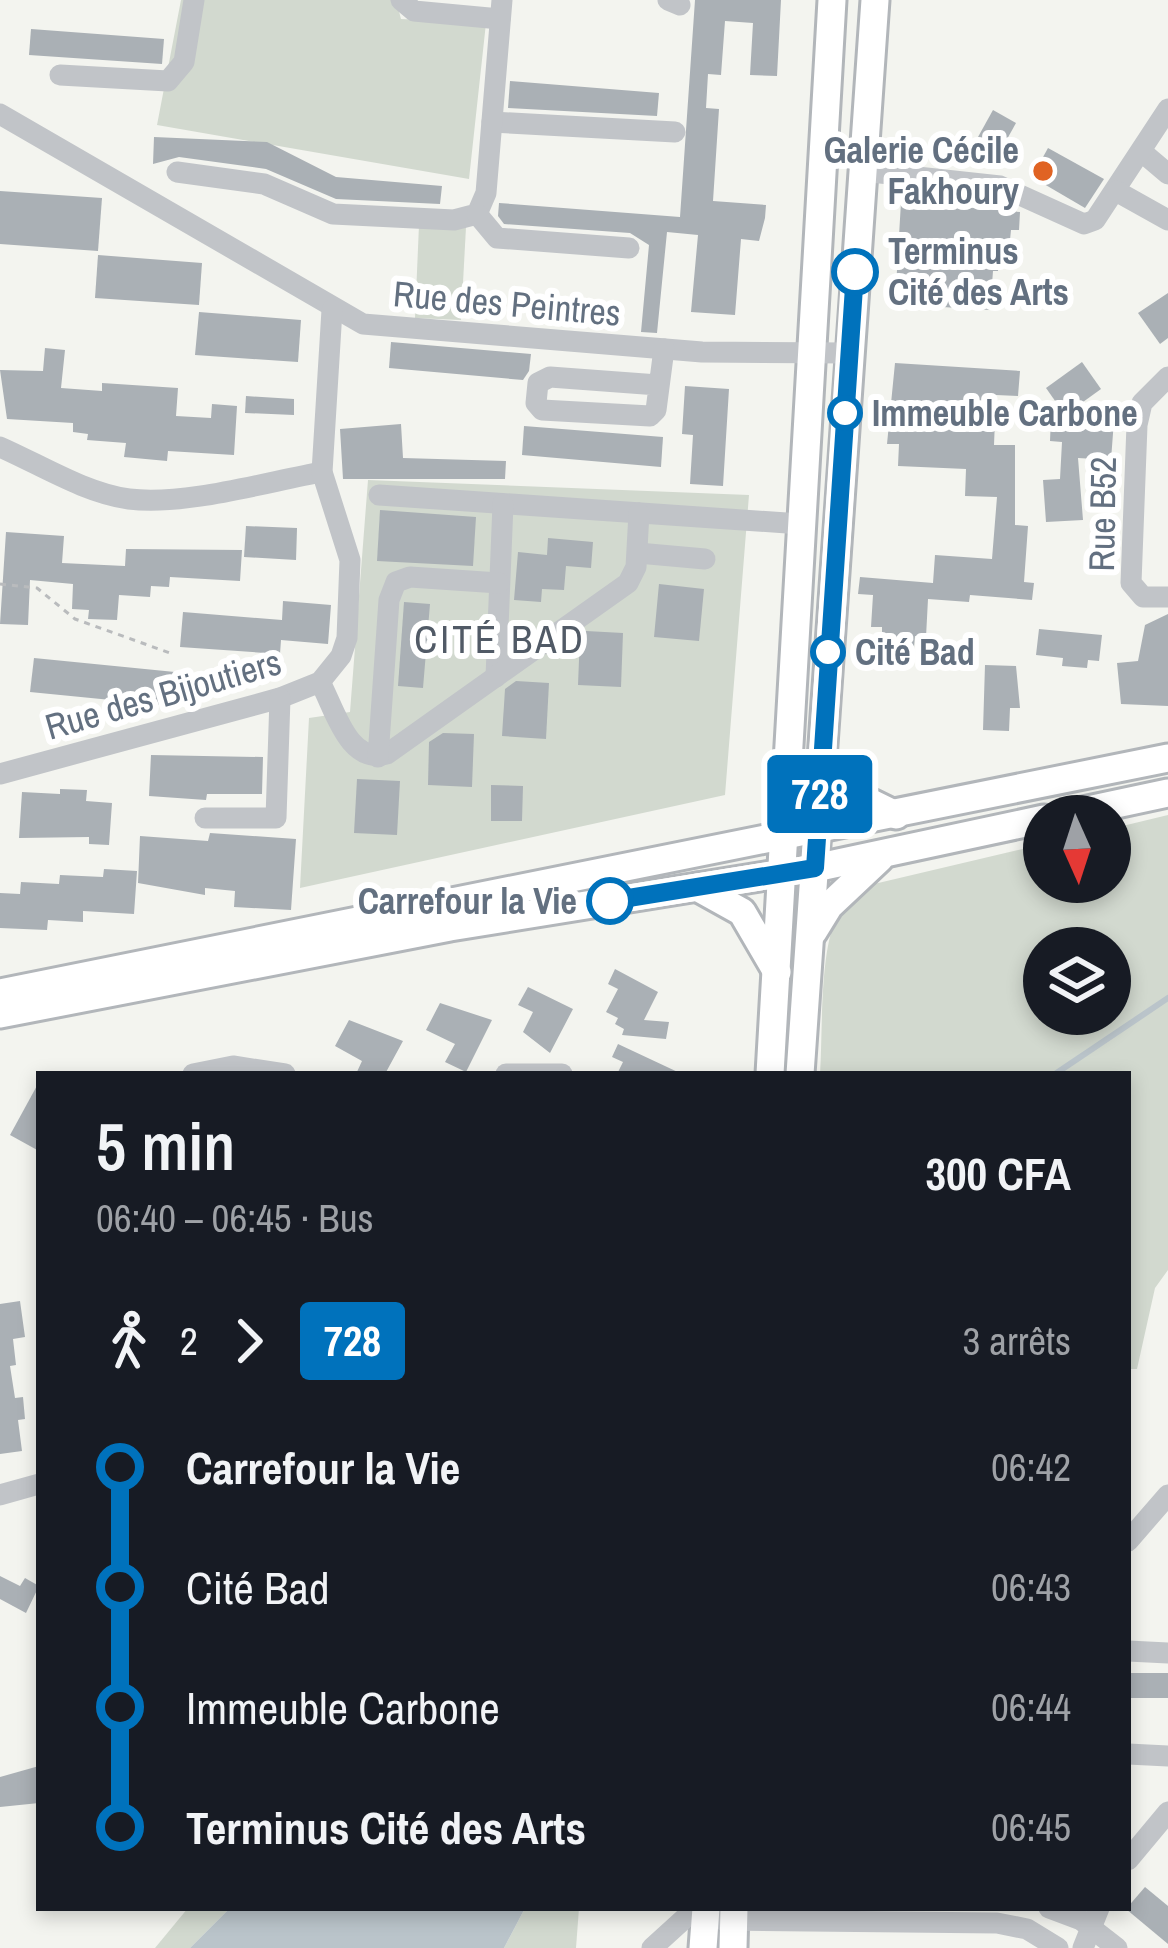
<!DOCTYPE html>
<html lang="fr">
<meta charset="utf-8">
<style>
:root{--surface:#171b24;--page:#20242c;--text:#f1f3f6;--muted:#9ea1a6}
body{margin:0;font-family:"Archivo Narrow",sans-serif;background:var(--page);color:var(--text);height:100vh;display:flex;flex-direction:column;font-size:45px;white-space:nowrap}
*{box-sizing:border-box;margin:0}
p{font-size:39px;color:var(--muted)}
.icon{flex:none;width:66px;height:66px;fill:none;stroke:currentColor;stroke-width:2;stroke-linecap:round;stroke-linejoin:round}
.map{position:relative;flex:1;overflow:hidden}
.panel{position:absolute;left:36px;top:1071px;width:1095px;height:840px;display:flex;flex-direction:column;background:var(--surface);border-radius:0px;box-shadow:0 6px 18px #0003}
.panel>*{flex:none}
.badge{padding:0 24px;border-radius:9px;font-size:42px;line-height:78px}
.needle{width:78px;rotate:177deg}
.tools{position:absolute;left:1023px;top:795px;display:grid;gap:24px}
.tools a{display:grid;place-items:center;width:108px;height:108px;border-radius:50%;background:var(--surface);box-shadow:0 6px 18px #0003;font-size:60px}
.map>.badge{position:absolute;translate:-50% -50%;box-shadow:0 0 0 6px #fff}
.legs{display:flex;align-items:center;gap:18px;height:132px;padding:0 60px;font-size:39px}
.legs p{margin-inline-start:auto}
.summary{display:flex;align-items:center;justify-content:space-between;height:204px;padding:0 60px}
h1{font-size:66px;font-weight:600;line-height:90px}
ul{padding:0 60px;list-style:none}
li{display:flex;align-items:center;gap:42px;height:120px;font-size:45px}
li i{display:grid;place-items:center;width:18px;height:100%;margin:0 15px;background:currentColor}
li i::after{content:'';width:30px;height:30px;margin:-15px;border:9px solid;border-radius:50%;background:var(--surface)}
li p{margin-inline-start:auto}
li:first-child i{background:linear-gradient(#0000 50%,currentColor 0)}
li:last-child i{background:linear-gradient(currentColor 50%,#0000 0)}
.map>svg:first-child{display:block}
.green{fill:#d2d9cf;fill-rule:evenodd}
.water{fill:#bac4ca}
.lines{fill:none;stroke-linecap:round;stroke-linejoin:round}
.stream{stroke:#bac4ca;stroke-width:6}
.building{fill:#aab0b5}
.major-casing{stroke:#b2b6ba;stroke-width:33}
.path{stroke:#b9bbbd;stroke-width:3;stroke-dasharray:6 6;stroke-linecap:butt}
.minor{stroke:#c1c4c8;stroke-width:21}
.major{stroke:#fff;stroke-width:27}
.line-1-casing{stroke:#fff;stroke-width:27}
.line-1{stroke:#0072bc;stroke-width:18}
.poi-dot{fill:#e06323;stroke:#fff;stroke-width:4.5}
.stop-1-dot{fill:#fff;stroke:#0072bc;stroke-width:6}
.labels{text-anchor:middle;stroke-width:12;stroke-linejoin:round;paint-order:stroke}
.poi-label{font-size:36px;font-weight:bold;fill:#637080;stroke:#fff;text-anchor:end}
.stop-label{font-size:36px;font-weight:bold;fill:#637080;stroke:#fff;text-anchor:start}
.street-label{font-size:36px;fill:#637080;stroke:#fff}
.neighbourhood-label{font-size:39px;letter-spacing:3px;fill:#515a66;stroke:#fff}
</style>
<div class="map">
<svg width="1168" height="1948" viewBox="0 0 1168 1948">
<rect width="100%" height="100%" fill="#f3f4ef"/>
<g class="green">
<path d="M181 0H396L401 19 486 23 469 179 157 125Z"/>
<path d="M419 225 466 227 461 320 415 318Z"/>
<path d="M368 480 749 495 725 795 300 888 309 718 350 712Z"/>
<path d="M1168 815V1270L1155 1288 1137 1369H1128V1074H820C823 1032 819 950 838 914 845 900 861 892 874 884L1044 844V882H1110V829ZM1044 948H1110V1014H1044Z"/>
<path d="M188 1908H230L190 1948H155Z"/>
<path d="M525 1908H579L576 1948H504Z"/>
</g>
<path class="water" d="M230 1908H525L504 1948H190Z"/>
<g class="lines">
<path class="stream" d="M1055 1074 1168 998"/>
</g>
<g class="building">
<path d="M695 0H781L777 76 750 75 753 23 725 21 721 75 708 74 706 108 719 109 713 201 766 205 765 218 759 241 741 239 735 315 691 312 698 235 667 232 657 333 641 332 649 245 630 233 504 224 498 216 499 203 680 217Z"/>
<path d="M31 29 164 39 162 64 29 55Z"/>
<path d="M510 81 659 93 657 116 508 108Z"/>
<path d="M993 110 1016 123 996 159 973 146Z"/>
<path d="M154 137 267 142 336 177 442 186 440 204 336 199 266 169 179 157 153 164Z"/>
<path d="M1048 148 1104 179 1085 208 1032 177Z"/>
<path d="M0 191 102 198 98 251 0 244Z"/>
<path d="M901 202 1020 212 1019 230H1011L1009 250H1000L998 271H993L990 310 895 304Z"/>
<path d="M98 255 202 263 199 305 95 298Z"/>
<path d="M1168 293V338L1160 344 1138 313Z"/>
<path d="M199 312 301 320 298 362 195 355Z"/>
<path d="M391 342 531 354 529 371 523 380 389 368Z"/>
<path d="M45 348 65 350 61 388 102 391V383L178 388 176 416 211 418 212 404 237 406 234 455 168 451 167 461 124 457 126 443 87 440 88 434 73 432V423L7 419 0 370 43 371Z"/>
<path d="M1082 362 1101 389 1065 415 1046 388Z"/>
<path d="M895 363 1020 371 1018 396 996 395 994 445H1015V525L1028 526 1024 582 1034 583 1032 600 970 595 969 602 928 599 926 637 915 636 914 647 882 645V627H871L873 595 858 594 860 577 933 583 935 555 992 559 997 497 965 496 966 469 898 466 899 444H887Z"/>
<path d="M685 386 729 389 723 486 690 484 693 435 682 434Z"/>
<path d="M246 396 294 399V415L245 413Z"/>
<path d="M1051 416 1114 420 1111 460 1078 458 1083 520 1046 522 1043 480 1060 479 1062 442 1050 441Z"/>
<path d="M401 424 403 458 506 461 505 479H343L340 429Z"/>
<path d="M524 426 663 437 661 467 522 455Z"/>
<path d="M380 510 476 517 473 566 377 561Z"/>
<path d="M246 526 297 528 296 560 244 557Z"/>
<path d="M6 532 64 536 62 563 125 566 126 549 242 550 240 581 170 577 169 587 151 586 150 597 119 595 117 620 88 619 89 610 72 609 73 584 30 580 28 625 0 624Z"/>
<path d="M548 538 593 542 591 568 566 566 564 590 542 589 541 602 514 600 518 552 547 555Z"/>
<path d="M659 584 704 589 699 641 654 637Z"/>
<path d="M283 601 331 605 328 644 281 640 280 654 180 647 183 612 282 620Z"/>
<path d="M404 602 430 604 423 688 398 686Z"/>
<path d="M1168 614V706L1121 704 1117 663 1138 661 1145 625Z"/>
<path d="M1039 629 1102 635 1099 661 1088 660 1087 668 1062 666 1063 658 1036 655Z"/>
<path d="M586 631 623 633 621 687 578 685 580 635Z"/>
<path d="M34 658 185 673 182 707 30 692Z"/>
<path d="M985 665 1016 666 1020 708H1010L1009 731 983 730Z"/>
<path d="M516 681 549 683 546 739 502 736 505 689Z"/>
<path d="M443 733 474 734 472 787 428 785 429 742Z"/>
<path d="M151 755 263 757 262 794H207L206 800 149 796Z"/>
<path d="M357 779 400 781 397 835 354 833Z"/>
<path d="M491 785 523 786 522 821H491Z"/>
<path d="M60 789 87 790 86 801 112 803 109 845 89 844V837L19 838 22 792 60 794Z"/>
<path d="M210 833 296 839 291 910 234 907 235 891 205 888V895L138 883 140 836 208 841Z"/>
<path d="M104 869 137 871 134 914 83 911V922L48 920 47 930 0 928V893L20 894 21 882 59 884 60 875 103 877Z"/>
<path d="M615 969 658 992 644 1020 669 1022 666 1039 622 1035 624 1029 615 1024 618 1018 606 1012 618 989 608 984Z"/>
<path d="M528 987 573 1009 550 1053 523 1032 533 1012 518 1005Z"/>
<path d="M440 1003 492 1020 466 1072 445 1062 455 1044 426 1030Z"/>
<path d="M349 1020 403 1041 385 1074H356L362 1061 335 1046Z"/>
<path d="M618 1044 682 1074H617L623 1062 612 1057Z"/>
<path d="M39 1082V1151L10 1135Z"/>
<path d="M20 1301 25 1337 13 1339 16 1365 10 1366 15 1398 23 1397 25 1419 18 1420 22 1451 0 1454V1304Z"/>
<path d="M0 1576 20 1586 25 1578 39 1586 26 1613 0 1599Z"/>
<rect x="1128" y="1673" width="40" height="25"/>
<path d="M39 1766V1803L0 1807V1777Z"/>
<path d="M1145 1887 1168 1906V1944L1126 1909Z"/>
</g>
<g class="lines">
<g class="major-casing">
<g id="major">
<path d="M823 763 845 790 896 815"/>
<path d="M1060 816 1168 793"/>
<path d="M697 887 742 912 777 972"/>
<path d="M813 932 829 906 879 859"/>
<path d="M0 993 1168 758"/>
<path d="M0 1014 450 927 815 868 1044 819"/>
<path d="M770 1074 832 0"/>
<path d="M800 1074 875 0"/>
<path d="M703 1948 706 1908"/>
<path d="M733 1948 734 1908"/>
</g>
</g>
<path class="path" d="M0 584 37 588 75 619 170 653"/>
<g class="minor">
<path d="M401 0 414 11 500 19"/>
<path d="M668 0 680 5"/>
<path d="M60 75 168 81 184 62 194 0"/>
<path d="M0 114 363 324 702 352 849 353"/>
<path d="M492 122 675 132"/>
<path d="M1142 152 1168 174"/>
<path d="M862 171 1000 186 1084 224 1095 220 1168 109"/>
<path d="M177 172 264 184 333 214 454 220 477 214 486 193 502 0"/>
<path d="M1116 191 1168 220"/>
<path d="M477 214 497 238 629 248"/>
<path d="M1168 377 1142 403 1137 425 1131 583 1143 597H1168"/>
<path d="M658 385 550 377 538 383 536 403 542 410 650 416 656 410 664 349"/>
<path d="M0 447C41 465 85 493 129 499 185 506 266 482 322 472"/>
<path d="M379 495 801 524"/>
<path d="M638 553 705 559"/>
<path d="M496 677 503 504"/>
<path d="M320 682C335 709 348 765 387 754L628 583 636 567 639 513"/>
<path d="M378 757 389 600 396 582 410 577 499 583"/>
<path d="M0 774 280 698 320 682 341 656 347 638 350 560 322 472 332 310"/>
<path d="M205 818H276L280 698"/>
<path d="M193 1074 233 1066 285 1074"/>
<path d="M506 1074H562"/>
<path d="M0 1495 39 1484"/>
<path d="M1128 1541 1168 1495"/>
<path d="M1128 1651 1168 1653"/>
<path d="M1128 1754 1168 1756"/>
<path d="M1128 1860 1168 1812"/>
<path d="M1049 1908 1081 1920 1117 1948"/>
<path d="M723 1920 997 1923 1027 1929 1058 1948"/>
<path d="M652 1948 696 1908"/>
<path d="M1083 1948 1099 1908"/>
</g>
<use href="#major" class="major"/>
</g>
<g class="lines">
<g class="line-1-casing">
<path id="line-1" d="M610 901 815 868 855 272"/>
</g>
<use href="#line-1" class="line-1"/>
</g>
<circle class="poi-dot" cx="1043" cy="171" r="12"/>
<g class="stop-1-dot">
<circle cx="855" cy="272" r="21"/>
<circle cx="845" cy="413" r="15"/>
<circle cx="828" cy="652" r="15"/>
<circle cx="610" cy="901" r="21"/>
</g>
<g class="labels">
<g class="poi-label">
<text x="1019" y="163">Galerie Cécile<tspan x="1019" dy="41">Fakhoury</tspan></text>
</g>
<g class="stop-label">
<text x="888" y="264">Terminus<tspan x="888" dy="41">Cité des Arts</tspan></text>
<text x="872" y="426">Immeuble Carbone</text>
<text x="855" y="665">Cité Bad</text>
<text x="577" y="914" text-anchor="end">Carrefour la Vie</text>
</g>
<g class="street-label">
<text transform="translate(507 303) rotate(5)" y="13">Rue des Peintres</text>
<text transform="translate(1102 514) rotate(-89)" y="13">Rue B52</text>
<text transform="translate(163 694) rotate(-16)" y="13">Rue des Bijoutiers</text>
</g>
<g class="neighbourhood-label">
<text x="500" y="653">CITÉ BAD</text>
</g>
</g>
</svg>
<div class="tools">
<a><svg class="needle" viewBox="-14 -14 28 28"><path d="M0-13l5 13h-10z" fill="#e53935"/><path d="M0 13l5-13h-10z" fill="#9ea1a6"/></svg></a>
<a><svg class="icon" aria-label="layers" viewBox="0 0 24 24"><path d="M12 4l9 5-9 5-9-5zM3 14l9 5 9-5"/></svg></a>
</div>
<b class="badge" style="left:820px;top:794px;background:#0072bc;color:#fff">728</b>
<section class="panel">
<div class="summary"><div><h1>5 min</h1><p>06:40 – 06:45 · Bus</p></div><b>300 CFA</b></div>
<div class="legs"><svg class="icon" aria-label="walk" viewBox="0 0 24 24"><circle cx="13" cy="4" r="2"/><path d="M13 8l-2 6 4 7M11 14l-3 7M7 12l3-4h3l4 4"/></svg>2<svg class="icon" aria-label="forward" viewBox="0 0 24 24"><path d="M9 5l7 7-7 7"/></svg><b class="badge" style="background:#0072bc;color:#fff">728</b><p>3 arrêts</p></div>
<ul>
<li><i style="color:#0072bc"></i><b>Carrefour la Vie</b><p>06:42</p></li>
<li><i style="color:#0072bc"></i><span>Cité Bad</span><p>06:43</p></li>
<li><i style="color:#0072bc"></i><span>Immeuble Carbone</span><p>06:44</p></li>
<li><i style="color:#0072bc"></i><b>Terminus Cité des Arts</b><p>06:45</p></li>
</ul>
</section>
</div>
